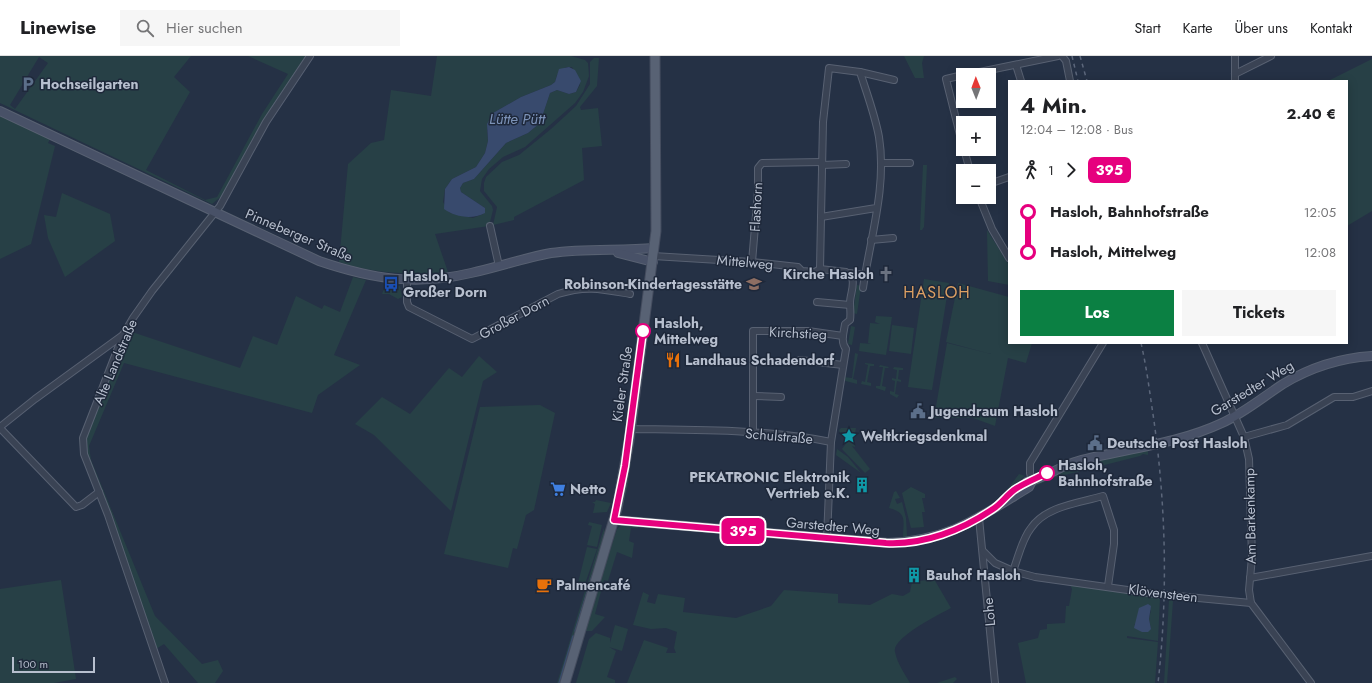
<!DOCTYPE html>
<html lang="de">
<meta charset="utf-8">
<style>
:root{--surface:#fff;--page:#f6f6f6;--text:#202124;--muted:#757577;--line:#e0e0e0;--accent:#0b8043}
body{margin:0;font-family:Jost,sans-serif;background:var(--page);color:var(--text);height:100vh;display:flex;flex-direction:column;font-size:15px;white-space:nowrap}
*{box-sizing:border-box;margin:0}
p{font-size:13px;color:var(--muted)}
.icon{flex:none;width:22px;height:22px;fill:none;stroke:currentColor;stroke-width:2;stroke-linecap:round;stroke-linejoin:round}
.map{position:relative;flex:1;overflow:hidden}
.sheet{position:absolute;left:1008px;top:24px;width:340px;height:264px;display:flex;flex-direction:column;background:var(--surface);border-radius:0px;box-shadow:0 2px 10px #0003}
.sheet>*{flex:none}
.badge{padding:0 8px;border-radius:6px;font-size:14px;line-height:26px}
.needle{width:26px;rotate:359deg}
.fabs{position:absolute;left:956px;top:12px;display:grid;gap:8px}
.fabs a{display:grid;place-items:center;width:40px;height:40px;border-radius:0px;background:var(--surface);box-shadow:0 2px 10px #0003;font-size:20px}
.scale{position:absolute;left:12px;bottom:10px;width:83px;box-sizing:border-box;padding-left:4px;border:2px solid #b7bfce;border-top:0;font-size:11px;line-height:14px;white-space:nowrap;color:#b7bfce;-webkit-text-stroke:3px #1e283a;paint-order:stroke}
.map>.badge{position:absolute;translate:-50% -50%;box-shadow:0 0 0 2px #fff}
.legs{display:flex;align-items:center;gap:6px;height:44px;padding:0 12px;font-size:13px}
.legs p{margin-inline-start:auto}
.head{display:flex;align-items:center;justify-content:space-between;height:68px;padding:0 12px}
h1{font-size:22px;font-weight:700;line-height:30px}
.button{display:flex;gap:8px;margin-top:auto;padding:8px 12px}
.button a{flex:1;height:46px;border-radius:0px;background:var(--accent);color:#fff;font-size:16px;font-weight:700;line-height:46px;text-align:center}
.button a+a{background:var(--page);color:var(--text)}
ul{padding:0 12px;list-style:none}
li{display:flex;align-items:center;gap:14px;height:40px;font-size:15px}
li i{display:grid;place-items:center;width:6px;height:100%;margin:0 5px;background:currentColor}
li i::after{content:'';width:10px;height:10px;margin:-5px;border:3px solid;border-radius:50%;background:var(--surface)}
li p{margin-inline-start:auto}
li:first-child i{background:linear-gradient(#0000 50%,currentColor 0)}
li:last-child i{background:linear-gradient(currentColor 50%,#0000 0)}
header{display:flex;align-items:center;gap:24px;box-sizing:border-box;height:56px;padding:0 20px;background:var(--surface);border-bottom:1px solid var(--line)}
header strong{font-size:19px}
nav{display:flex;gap:22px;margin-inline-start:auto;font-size:14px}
.search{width:280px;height:36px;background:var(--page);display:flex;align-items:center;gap:10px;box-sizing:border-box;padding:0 14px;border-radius:0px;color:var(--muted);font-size:15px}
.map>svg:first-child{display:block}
.green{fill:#274046;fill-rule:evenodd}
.water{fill:#384a6d}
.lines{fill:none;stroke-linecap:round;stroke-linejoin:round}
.stream{stroke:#384a6d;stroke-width:1.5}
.street-casing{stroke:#586172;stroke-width:8}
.secondary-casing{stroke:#586172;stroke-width:10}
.primary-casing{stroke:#444c5e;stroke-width:11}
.street{stroke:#3a4354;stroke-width:6}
.secondary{stroke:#485167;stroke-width:8}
.primary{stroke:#586274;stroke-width:9}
.rail{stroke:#5c677b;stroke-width:1.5;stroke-dasharray:4 4;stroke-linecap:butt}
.line-1-casing{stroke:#fff;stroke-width:9}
.line-1{stroke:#e6007e;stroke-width:6}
.stop-1-dot{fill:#fff;stroke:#e6007e;stroke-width:2}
.labels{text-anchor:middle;stroke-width:3;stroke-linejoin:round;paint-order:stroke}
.poi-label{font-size:14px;font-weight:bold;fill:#b7bfce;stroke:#1e283a;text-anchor:start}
.street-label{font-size:14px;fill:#b7bfce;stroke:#1e283a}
.stop-label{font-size:14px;font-weight:bold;fill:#b7bfce;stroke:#1e283a;text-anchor:start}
.water-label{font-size:15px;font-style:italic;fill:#7c92b7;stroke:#1e283a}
.quarter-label{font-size:16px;letter-spacing:1px;fill:#dda063;stroke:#1e283a}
</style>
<header>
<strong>Linewise</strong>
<div class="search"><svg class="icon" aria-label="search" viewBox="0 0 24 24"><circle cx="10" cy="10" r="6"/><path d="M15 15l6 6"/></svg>Hier suchen</div>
<nav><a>Start</a><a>Karte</a><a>Über uns</a><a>Kontakt</a></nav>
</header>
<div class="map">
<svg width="1372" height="627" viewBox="0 0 1372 627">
<rect width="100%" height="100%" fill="#253145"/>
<g class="green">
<path d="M0 0H191L174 21 190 36 146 114 205 144 217 141 262 58 288 18 248 0H307L255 79 223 139 212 148 0 47ZM39 1 48 7 15 53 10 49Z"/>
<path d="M437 0H571L585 4 588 7 589 20 583 36 575 47 525 91 503 101 489 113 482 123 480 135 492 150 493 154 489 170 435 178 448 216C410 219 375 218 339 206L348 108 371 87 384 84 391 34 431 40ZM566 11H572L580 29 576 36 569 38 557 34 550 37 540 67 528 77 506 87 474 123 463 127 460 132 461 136 485 152 483 158 473 162 450 157 443 146 445 133 452 123 476 111 485 97 488 85 487 74 493 57 521 41 551 29 555 26 557 19Z"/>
<path d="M904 0H924L922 7 924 22H915Z"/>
<path d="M594 2H599L597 30 580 51 581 54 598 52 602 90 582 92 584 124 514 161V164L493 169 497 151 484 135V127L486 121 502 106 519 99 551 73 576 50 590 28V6Z"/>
<path d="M1372 3V155L1347 170V25H1328Z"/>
<path d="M0 58 50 83 48 87 55 90 31 188 0 203Z"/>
<path d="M923 109H927L924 171 922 174H920Z"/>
<path d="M62 137 110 158 115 185 65 221 48 182 44 159 56 161Z"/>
<path d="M987 174 1009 209V229L988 225Z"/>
<path d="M353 221 366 224 334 299 360 309 318 339 312 357 124 307 89 390 91 404 155 560 202 608 218 604 223 615 215 627H198L164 588 156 593 124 496 105 444 85 398 86 382 129 275 240 312 253 280 277 289 296 240 322 253 324 249 340 256Z"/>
<path d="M924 223 949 227 932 334 908 331Z"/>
<path d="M386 227 400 230 402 241 398 243 389 238H382Z"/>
<path d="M958 227 1009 241V287H1032L1026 307 1008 302 995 370 973 362H934L947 287 991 298 946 286Z"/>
<path d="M857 229 861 230 857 258 853 257Z"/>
<path d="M876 260 892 261 886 299 859 295 860 287 871 288 868 287 870 267 880 268 875 266Z"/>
<path d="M892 269 914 272 911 298 889 295Z"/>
<path d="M851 270 855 271 852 289 848 288Z"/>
<path d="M855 297 858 298 853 323 857 324V328L842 324 843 321 852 322Z"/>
<path d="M479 300 497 316 483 325 451 455 374 379 355 368 382 341 410 358 449 312 462 321Z"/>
<path d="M865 307 874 308V310H870L867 326 871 327V330L861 328 862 325 865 326 868 309 865 308Z"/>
<path d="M880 309 889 311 888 312H885L882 330 886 331 885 335 876 332V330H880L883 311H879Z"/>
<path d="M894 311 903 312V314H899L898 323 901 324V326L897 325 895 338 899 339 897 342 890 338V335L894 336 895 325 892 324V322L896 323 897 314 893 313Z"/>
<path d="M540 349 555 357 534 454 526 459 517 493 513 492 508 512 444 498 480 351Z"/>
<path d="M841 372H856L854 384 855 391 852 390 870 413 865 417 842 393 851 381 848 378 846 381 841 380 839 374Z"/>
<path d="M634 377 628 429 622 453 633 378Z"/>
<path d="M1148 392V399L1143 398 1140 400 1053 422 1025 435 1044 423 1077 408 1099 405 1101 403Z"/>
<path d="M837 393 848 401 861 417 836 399Z"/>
<path d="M1019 418 1025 420 1008 434H1007Z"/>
<path d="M911 431 925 438V442H922L925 456H922L924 471 911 472 902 437Z"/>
<path d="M896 435 900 442 895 443 897 448 902 446 906 462 907 480 905 482H903C903 465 908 457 889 452L894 436Z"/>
<path d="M596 444 611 447 607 456 593 457 595 448 592 446H595Z"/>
<path d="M589 466 602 469 597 491 587 489 592 470 588 469Z"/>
<path d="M622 468 638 470V472H631L629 485 634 487 632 502 617 496 608 525 604 524 595 558 605 561 592 575H586L585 572 617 473Z"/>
<path d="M604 472 605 478 562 627H557Z"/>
<path d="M587 491 597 493 585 528 578 527Z"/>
<path d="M934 523 951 552C940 558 891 582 895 596 897 607 905 618 910 627H627L644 584 668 592 666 597H676L674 592 677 576 666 572 651 573 633 569 643 536 649 539 647 546 655 548 658 538 685 542 683 556 736 562 771 550 784 534 838 538V547L870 549 892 538 903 540 910 536 912 526Z"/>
<path d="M61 524 76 623 54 627H0V533Z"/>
<path d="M1070 528 1160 541 1158 585 1127 580V582L1158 586 1155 627H1026L1018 587 1038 582 1040 574 1047 573V568L1065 567 1066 550H1069L1072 533ZM1151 554 1149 563 1151 573 1134 569Z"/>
<path d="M1169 544 1173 545 1167 627H1164Z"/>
<path d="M615 569 628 573 622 595 609 591 616 595 607 621 615 624V627H576L589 583 596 577 610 582V587Z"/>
<path d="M955 621 957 623 953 627H937Z"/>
</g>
<g class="water">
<path d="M569 11 575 14 581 25 576 36 569 38 557 34 550 37 540 67 528 77 506 87 474 123 463 127 460 132 461 136 485 152V157C472 164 455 161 444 153L445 133 452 123 476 111 485 97 488 85 487 68 493 57 521 41 551 29 555 26 559 13Z"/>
<path d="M1148 548 1151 550 1149 563 1151 573 1148 576H1142L1134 572 1139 552Z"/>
</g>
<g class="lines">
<g class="stream">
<path d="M575 575 592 520"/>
<path d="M559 627 573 580"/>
</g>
<g class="street-casing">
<g id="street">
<path d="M1062 0 1066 5 1070 25"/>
<path d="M1016 9 1021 25"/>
<path d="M860 16 894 24"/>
<path d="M1235 18 1271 0"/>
<path d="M963 19 946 23 963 91"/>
<path d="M965 19 1058 0"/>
<path d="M1235 25V0"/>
<path d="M964 93 970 115"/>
<path d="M881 107H910"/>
<path d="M822 109 846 108"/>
<path d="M989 128 1009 121"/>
<path d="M979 141 992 173 1009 202"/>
<path d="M490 170 499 210"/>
<path d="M871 184 893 182"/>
<path d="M653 200 752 206 798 211 802 215 815 216 820 213 846 216 852 221C855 230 850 238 850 247 850 253 851 258 850 264L845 268C844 276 840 285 846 293L831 386 827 482"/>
<path d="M752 206 758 135V112L762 107 822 106"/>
<path d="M820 213 821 161"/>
<path d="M850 217 865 219"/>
<path d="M407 224V246L409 251 472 283 558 238C586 229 602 233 630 238"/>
<path d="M863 232C870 183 887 131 879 81 875 59 867 38 860 16L829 12 823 66 821 161 876 152"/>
<path d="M817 246 850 249"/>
<path d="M1202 287 1244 381 1249 403 1252 501 1249 534 1251 547"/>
<path d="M800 304 843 309"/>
<path d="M754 340 781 341"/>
<path d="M0 371 35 343 123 279"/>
<path d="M0 372 76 451 82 449 99 436"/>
<path d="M630 373C697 374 766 373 831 386"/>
<path d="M753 377V275H808L843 280"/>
<path d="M1244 381 1287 369 1334 341H1353L1372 335"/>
<path d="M1032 425 1030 417V407L1103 287"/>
<path d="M979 462 995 627"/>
<path d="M983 495 995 507 1013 515 1035 521 1156 538 1251 547 1311 627"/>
<path d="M1013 515C1018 502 1022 483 1031 472 1046 450 1079 447 1103 440L1114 474V488L1108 530"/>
<path d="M1250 522 1372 500"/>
<path d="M165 627 108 459 84 398 83 382 123 279 133 262 152 235 220 150 266 66 310 0"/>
</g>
</g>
<g class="secondary-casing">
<g id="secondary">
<path d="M0 55 319 205C372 223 416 230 471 217 498 211 524 202 551 197 585 192 620 195 654 192"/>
<path d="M618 197 653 206"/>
<path d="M1027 426C1045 422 1060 410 1078 405 1125 393 1177 388 1222 367 1244 357 1263 341 1283 328 1311 311 1340 302 1372 300"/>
<path d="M614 464 888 487C951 484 978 462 1029 431L1032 425"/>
</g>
</g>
<g class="primary-casing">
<path id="primary" d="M565 627 617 453 629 385 656 175 655 0"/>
</g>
<use href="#street" class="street"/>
<use href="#secondary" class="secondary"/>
<use href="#primary" class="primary"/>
<g class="rail">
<path d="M1072 0 1078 25"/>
<path d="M1080 0 1087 25"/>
<path d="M1141 287C1147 313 1150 339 1154 365 1166 452 1168 540 1158 627"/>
</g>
</g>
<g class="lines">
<g class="line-1-casing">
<path id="line-1" d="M643 275 625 410 614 464 886 487C924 489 962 474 993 453 1001 448 1006 440 1014 434 1024 427 1035 423 1047 417"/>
</g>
<use href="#line-1" class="line-1"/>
</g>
<defs>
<g id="parking-bare" transform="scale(1.2)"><path d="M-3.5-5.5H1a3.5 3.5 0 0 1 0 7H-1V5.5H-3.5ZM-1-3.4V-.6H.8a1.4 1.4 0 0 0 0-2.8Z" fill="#5c6f8a" stroke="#1e283a" stroke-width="2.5" paint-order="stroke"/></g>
<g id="church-bare" transform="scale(1.2)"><path d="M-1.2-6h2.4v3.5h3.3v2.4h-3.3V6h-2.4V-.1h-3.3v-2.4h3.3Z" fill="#6b7280" stroke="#1e283a" stroke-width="2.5" paint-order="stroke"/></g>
<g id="bus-bare" transform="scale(1.2)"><path d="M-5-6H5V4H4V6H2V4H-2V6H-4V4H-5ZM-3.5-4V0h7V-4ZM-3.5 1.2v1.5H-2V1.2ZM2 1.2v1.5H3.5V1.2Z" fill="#1a4fb4" stroke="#1e283a" stroke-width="2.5" paint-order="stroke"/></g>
<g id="school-bare" transform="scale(1.2)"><path d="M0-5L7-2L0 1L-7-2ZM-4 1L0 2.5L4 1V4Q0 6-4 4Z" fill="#8d6e63" stroke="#1e283a" stroke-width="2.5" paint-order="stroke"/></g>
<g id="restaurant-bare" transform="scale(1.2)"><path d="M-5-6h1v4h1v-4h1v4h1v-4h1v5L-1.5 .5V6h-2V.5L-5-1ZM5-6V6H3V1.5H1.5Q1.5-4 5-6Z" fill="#e8710a" stroke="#1e283a" stroke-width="2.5" paint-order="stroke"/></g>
<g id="civic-bare" transform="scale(1.2)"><path d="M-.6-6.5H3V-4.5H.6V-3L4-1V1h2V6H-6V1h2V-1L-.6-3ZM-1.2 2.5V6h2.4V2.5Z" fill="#5c6f8a" stroke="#1e283a" stroke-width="2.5" paint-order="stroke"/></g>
<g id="sight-bare" transform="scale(1.2)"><path d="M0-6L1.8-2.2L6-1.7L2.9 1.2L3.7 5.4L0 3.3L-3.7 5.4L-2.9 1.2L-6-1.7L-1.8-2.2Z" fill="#0f9aa8" stroke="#1e283a" stroke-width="2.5" paint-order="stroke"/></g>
<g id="building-bare" transform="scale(1.2)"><path d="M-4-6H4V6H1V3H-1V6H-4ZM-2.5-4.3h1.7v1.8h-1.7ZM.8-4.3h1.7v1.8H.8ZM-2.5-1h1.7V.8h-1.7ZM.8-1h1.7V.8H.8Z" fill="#0f9aa8" stroke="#1e283a" stroke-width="2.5" paint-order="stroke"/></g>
<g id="supermarket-bare" transform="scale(1.2)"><path d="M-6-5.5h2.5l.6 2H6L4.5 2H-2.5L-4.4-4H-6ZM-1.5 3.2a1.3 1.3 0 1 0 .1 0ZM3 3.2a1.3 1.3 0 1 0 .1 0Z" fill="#3f7fe0" stroke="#1e283a" stroke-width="2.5" paint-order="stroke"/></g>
<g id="cafe-bare" transform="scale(1.2)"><path d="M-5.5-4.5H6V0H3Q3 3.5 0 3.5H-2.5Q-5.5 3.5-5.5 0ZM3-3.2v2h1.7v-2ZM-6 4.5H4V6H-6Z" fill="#e8710a" stroke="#1e283a" stroke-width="2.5" paint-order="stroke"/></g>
</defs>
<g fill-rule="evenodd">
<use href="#parking-bare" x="28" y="28"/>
<use href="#church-bare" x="886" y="218"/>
<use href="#bus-bare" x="391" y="228"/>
<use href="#school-bare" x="754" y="228"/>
<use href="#restaurant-bare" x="673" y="304"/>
<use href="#civic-bare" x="918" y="355"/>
<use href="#sight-bare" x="849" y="380"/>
<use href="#civic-bare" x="1095" y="387"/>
<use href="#building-bare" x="862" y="429"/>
<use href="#supermarket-bare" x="558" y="433"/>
<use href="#building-bare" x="914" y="519"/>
<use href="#cafe-bare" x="544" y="529"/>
</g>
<g class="stop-1-dot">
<circle cx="643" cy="275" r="7"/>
<circle cx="1047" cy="417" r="7"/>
</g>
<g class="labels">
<g class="poi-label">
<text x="40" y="33">Hochseilgarten</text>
<text x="874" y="223" text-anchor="end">Kirche Hasloh</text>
<text x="403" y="225">Hasloh,<tspan x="403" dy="16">Großer Dorn</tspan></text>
<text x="742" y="233" text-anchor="end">Robinson-Kindertagesstätte</text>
<text x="685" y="309">Landhaus Schadendorf</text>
<text x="930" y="360">Jugendraum Hasloh</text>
<text x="861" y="385">Weltkriegsdenkmal</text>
<text x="1107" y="392">Deutsche Post Hasloh</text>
<text x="850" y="426" text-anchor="end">PEKATRONIC Elektronik<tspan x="850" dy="16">Vertrieb e.K.</tspan></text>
<text x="570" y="438">Netto</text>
<text x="926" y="524">Bauhof Hasloh</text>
<text x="556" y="534">Palmencafé</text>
</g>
<g class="street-label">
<text transform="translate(756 151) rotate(-87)" y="5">Flashorn</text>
<text transform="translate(299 179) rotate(23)" y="5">Pinneberger Straße</text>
<text transform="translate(745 206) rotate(5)" y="5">Mittelweg</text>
<text transform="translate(514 261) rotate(-28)" y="5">Großer Dorn</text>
<text transform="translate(798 277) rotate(3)" y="5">Kirchstieg</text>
<text transform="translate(115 306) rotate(-67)" y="5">Alte Landstraße</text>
<text transform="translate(622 328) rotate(-82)" y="5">Kieler Straße</text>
<text transform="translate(1252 332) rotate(-31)" y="5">Garstedter Weg</text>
<text transform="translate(779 380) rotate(5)" y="5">Schulstraße</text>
<text transform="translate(1250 460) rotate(-91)" y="5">Am Barkenkamp</text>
<text transform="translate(833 470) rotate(5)" y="5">Garstedter Weg</text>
<text transform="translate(1163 537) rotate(7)" y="5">Klövensteen</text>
<text transform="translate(989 556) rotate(-95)" y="5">Lohe</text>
</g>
<g class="stop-label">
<text x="654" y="272">Hasloh,<tspan x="654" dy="16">Mittelweg</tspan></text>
<text x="1058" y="414">Hasloh,<tspan x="1058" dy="16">Bahnhofstraße</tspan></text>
</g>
<g class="water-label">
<text x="517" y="68">Lütte Pütt</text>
</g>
<g class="quarter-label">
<text x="937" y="242">HASLOH</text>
</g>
</g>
</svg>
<div class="fabs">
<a><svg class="needle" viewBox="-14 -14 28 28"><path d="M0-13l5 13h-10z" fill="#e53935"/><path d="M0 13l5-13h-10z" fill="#757577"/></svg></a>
<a>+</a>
<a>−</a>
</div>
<div class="scale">100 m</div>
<b class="badge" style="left:743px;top:475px;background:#e6007e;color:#fff">395</b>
<section class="sheet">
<div class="head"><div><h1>4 Min.</h1><p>12:04 – 12:08 · Bus</p></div><b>2.40 €</b></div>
<div class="legs"><svg class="icon" aria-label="walk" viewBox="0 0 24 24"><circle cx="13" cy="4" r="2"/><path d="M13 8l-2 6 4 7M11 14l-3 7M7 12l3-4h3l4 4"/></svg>1<svg class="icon" aria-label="forward" viewBox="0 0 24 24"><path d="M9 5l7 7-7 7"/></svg><b class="badge" style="background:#e6007e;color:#fff">395</b></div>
<ul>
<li><i style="color:#e6007e"></i><b>Hasloh, Bahnhofstraße</b><p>12:05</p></li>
<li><i style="color:#e6007e"></i><b>Hasloh, Mittelweg</b><p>12:08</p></li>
</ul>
<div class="button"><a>Los</a><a>Tickets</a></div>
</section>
</div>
